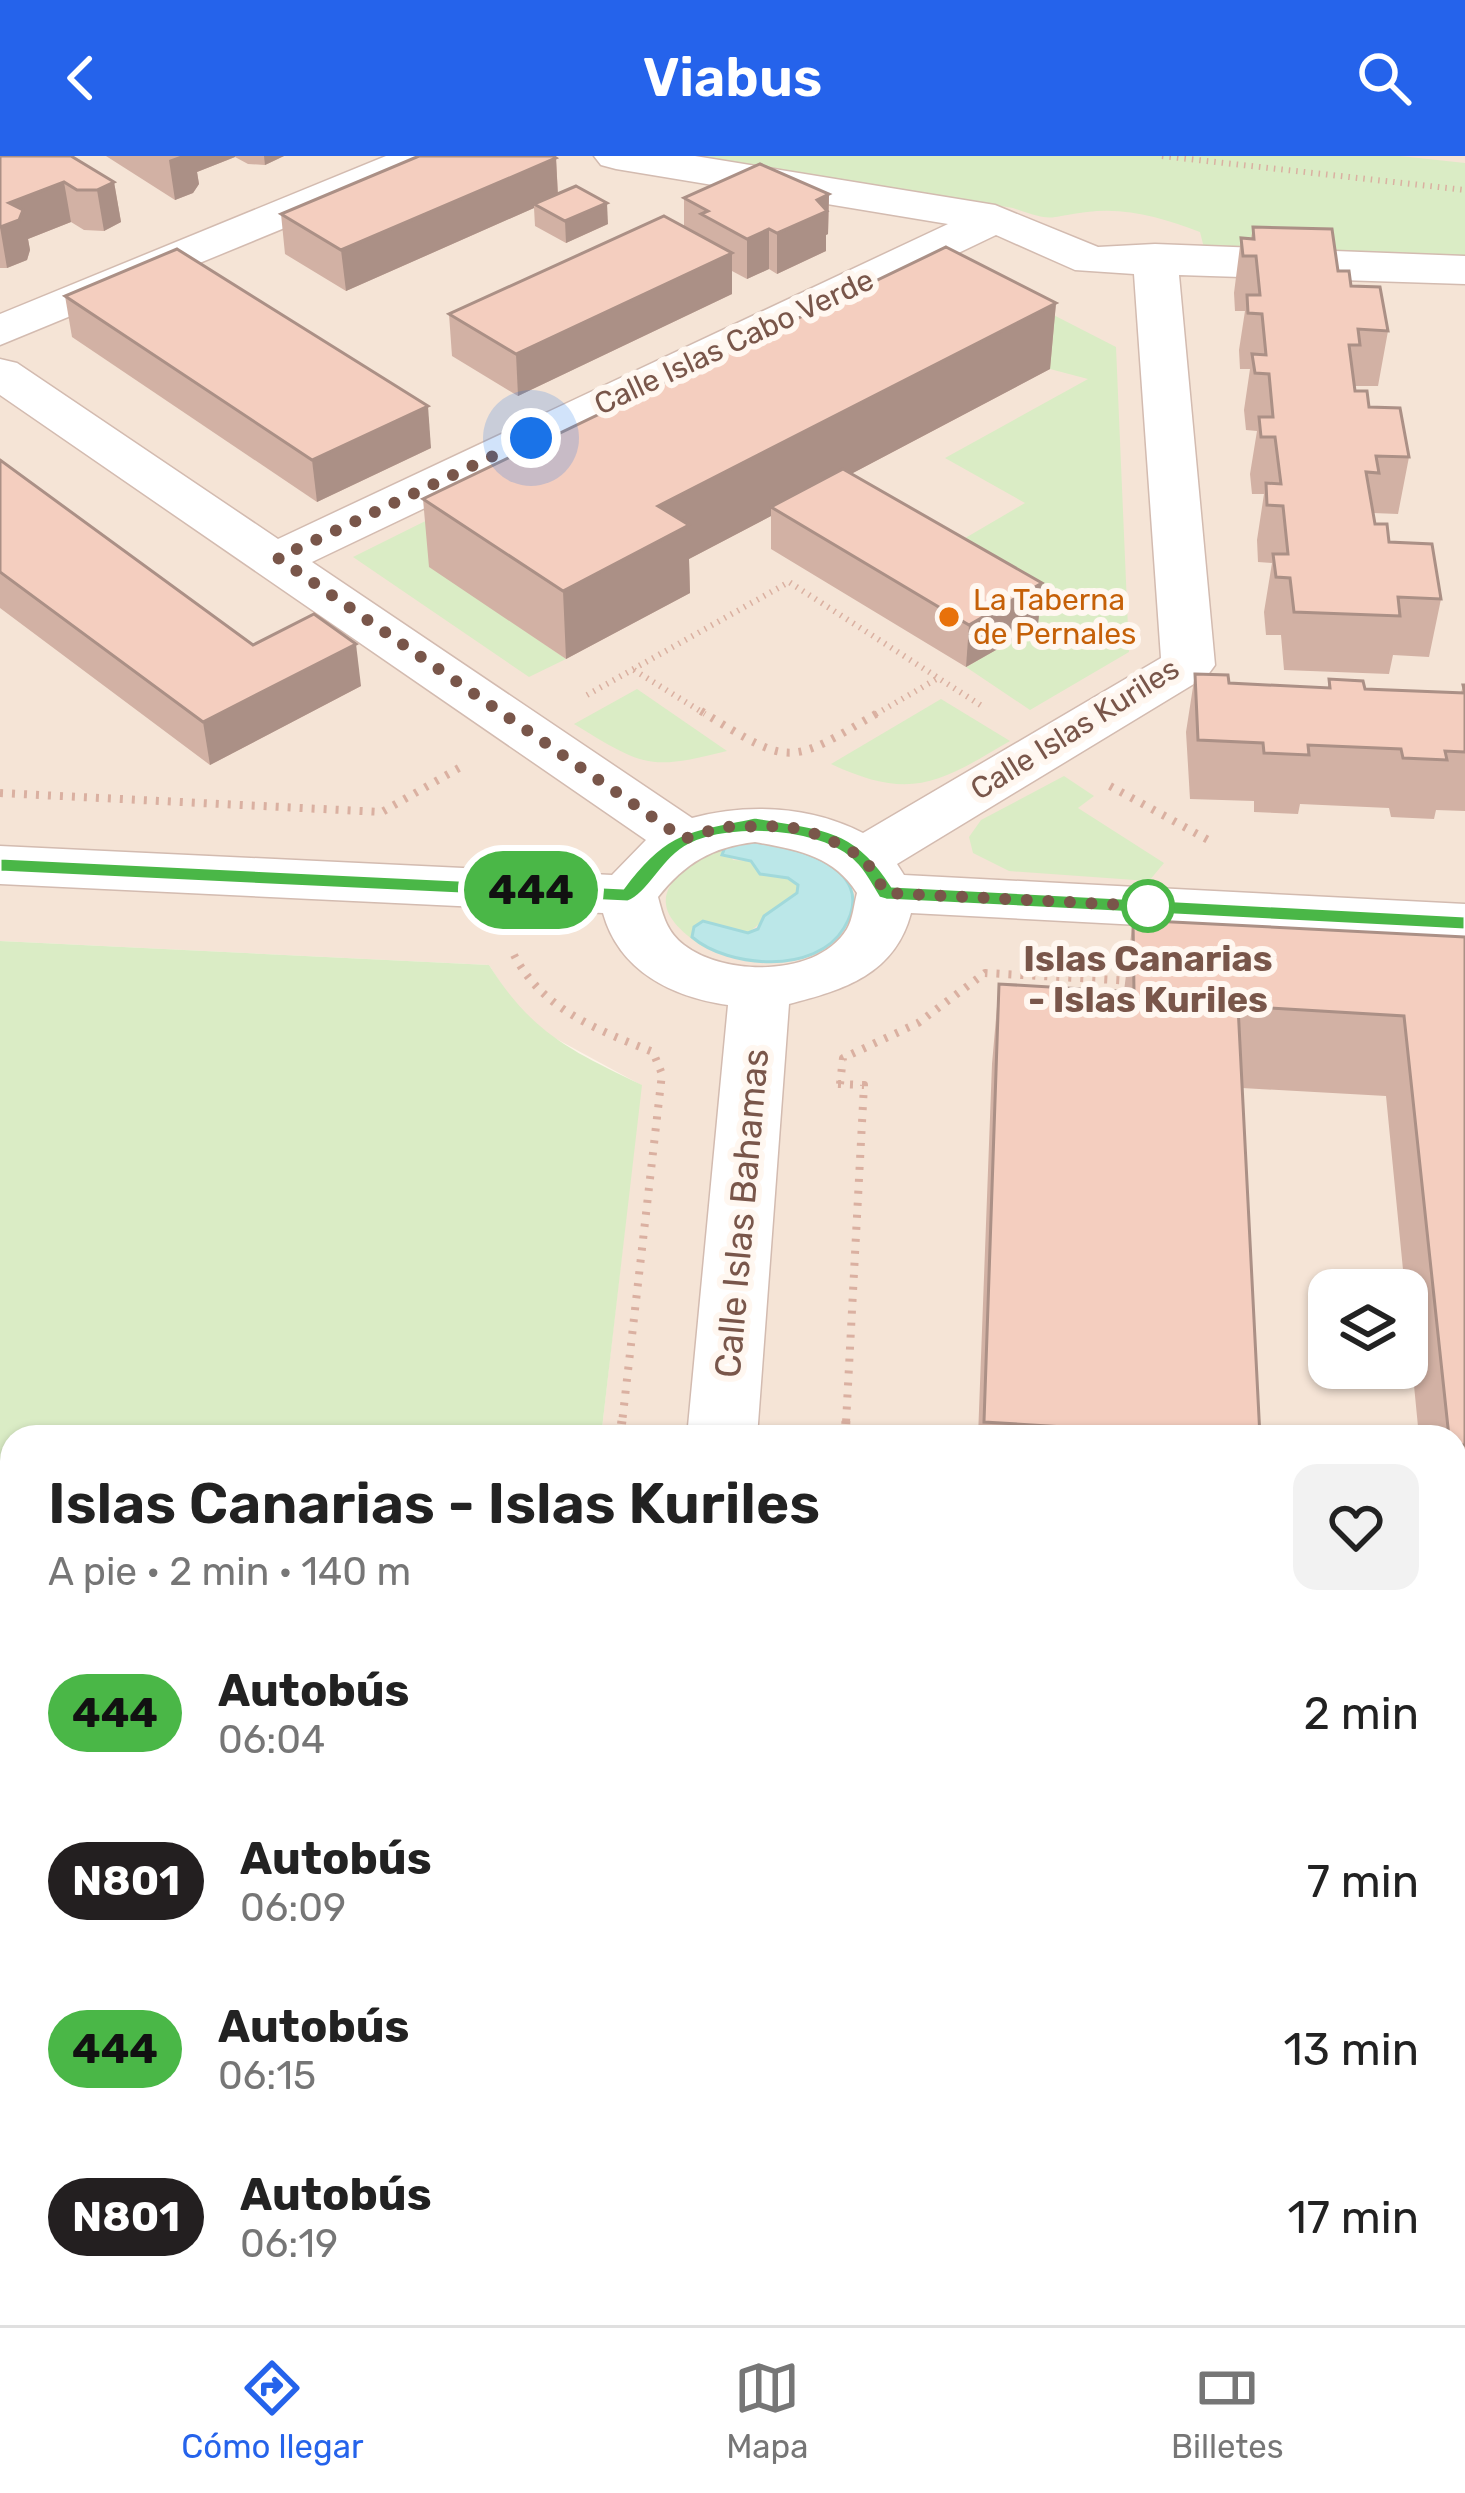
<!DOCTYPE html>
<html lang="es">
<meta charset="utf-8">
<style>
:root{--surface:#fff;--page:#f2f2f2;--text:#222;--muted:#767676;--line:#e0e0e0;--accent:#2563eb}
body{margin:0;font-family:Rubik,sans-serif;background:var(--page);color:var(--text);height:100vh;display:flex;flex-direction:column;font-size:45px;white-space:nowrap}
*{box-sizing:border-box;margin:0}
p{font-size:39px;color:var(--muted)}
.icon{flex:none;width:66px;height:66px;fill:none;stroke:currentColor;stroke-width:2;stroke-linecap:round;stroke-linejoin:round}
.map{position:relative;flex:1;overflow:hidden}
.side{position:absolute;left:0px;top:1269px;width:1467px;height:900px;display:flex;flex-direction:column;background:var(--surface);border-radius:36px 36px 0 0;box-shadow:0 3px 9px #0004}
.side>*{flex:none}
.badge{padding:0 24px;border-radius:39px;font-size:42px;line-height:78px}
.controls{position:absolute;left:1308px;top:1113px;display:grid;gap:24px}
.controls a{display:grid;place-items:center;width:120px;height:120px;border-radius:24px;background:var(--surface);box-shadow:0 3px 9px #0004;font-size:60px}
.you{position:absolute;width:60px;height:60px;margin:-30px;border:9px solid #fff;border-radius:50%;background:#1a73e8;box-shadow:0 0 0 18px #1a73e833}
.map>.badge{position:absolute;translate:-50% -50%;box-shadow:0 0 0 6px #fff}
.round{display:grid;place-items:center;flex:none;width:126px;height:126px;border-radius:24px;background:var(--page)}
.headline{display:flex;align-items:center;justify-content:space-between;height:204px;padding:0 48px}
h1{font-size:57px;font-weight:600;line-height:90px}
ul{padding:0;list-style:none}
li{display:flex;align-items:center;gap:36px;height:168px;padding:0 48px}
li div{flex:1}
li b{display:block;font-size:45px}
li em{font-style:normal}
li .badge{min-width:132px;font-weight:700;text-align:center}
header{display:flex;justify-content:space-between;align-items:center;height:156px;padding:0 48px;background:var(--accent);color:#fff;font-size:54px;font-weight:600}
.tabs{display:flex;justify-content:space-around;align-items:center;height:168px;border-top:3px solid var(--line);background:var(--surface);font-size:33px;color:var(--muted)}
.tabs a{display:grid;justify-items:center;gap:6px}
.tabs .on{color:var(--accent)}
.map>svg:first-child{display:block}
.residential{fill:#f5e4d6;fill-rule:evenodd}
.green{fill:#daecc5}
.water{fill:#bbe7e8;stroke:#a1d9db;stroke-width:3}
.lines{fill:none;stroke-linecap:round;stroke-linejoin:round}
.minor-casing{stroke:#d3bbb0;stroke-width:3}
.highway-casing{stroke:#d9d0cc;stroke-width:3}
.path-far2{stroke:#dab0a1;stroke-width:6;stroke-dasharray:1.5 6;stroke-linecap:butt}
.path-far1{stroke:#dab0a1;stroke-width:8;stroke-dasharray:3 9;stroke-linecap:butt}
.path{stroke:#dab0a1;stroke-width:9;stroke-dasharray:3 10;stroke-linecap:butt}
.minor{fill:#fff;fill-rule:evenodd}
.highway{fill:#f9ab9d;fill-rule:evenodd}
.wall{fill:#d2b1a4}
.shaded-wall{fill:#ab9086}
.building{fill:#f4cebf;stroke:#ab9086;stroke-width:3}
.line{fill:#4ab747;stroke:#fff;stroke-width:3}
.walk{stroke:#79564a;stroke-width:12;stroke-dasharray:0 21.6}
.food-dot{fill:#e8710a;stroke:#fff7f0;stroke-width:4.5}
.stop-dot{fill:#fff;stroke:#4ab747;stroke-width:6}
.labels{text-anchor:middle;stroke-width:12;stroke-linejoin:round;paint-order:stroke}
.far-street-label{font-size:30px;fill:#79564a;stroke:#fff7f0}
.far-food-label{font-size:30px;fill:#c56008;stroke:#fff7f0;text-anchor:start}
.stop-label{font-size:36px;font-weight:bold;fill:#79564a;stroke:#fff7f0}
.street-label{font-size:36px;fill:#79564a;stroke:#fff7f0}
</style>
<header><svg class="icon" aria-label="back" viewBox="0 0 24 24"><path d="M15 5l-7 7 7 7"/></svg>Viabus<svg class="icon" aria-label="search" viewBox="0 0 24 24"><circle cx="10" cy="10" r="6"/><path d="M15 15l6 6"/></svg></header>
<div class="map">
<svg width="1465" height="2169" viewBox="0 0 1465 2169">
<rect width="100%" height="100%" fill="#fdf3e8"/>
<path class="residential" d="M0 0H1465V1458L1455 1457V1281H601L641 929 551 880 515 850 489 809 0 785ZM1329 1134H1407V1212H1329Z"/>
<g class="green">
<path d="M692 0H1400L1465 7V108L1205 96 1200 76C1163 62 1127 51 1087 56 1045 61 1056 67 1013 52Z"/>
<path d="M948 105 1116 191 1129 496 1030 554 966 511 1036 470 926 405 1025 347 945 302 1088 223 1050 213 430 410 566 503 529 521 353 401Z"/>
<path d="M637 533 727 595C648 615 643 610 574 568Z"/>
<path d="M941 543 1010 585C940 626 912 646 831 608Z"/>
<path d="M1064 620 1094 640 1078 652 1164 707 1149 725 1009 715 973 697 969 681 981 664Z"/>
<path d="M722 686 733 704 751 705 760 718 788 722 798 729 797 737 748 777 703 765 694 772 692 781 705 792C635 747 670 720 722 686Z"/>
<path d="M0 785 489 809C532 877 571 895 642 929L601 1281H12V1632L0 1631Z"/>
<path d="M1455 1457 1465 1458V1741L1455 1740Z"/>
</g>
<path class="water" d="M740 685C783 686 883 708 844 772 816 819 728 812 692 781L694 771 703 765 748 777 758 773 764 760 797 737 798 729 788 722 760 718 751 705 722 699 725 691Z"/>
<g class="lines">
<g class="minor-casing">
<g id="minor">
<path d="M386 0H445L438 9 0 189V158Z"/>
<path d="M594 0H695L995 49 1098 91 1155 88 1465 100V128L1179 119 1215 509 1207 520 897 708 904 719 1465 748V786L911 757C895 818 844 834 789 848L757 1281H687L728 849C672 841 619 815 603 757L0 728V690L612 719 646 684 0 239V203L17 207 278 383 948 68 616 13 601 9ZM996 79 1075 114 1134 118 1161 502 863 677C810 650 749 647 692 662L312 406ZM755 686C797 694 833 699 857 737 854 748 853 763 847 773 817 822 724 820 684 789 667 776 663 760 658 741 685 707 712 691 755 686Z"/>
<path d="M1455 1776 1465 1777V1851L1455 1850Z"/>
</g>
</g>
<g class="highway-casing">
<g id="highway">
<path d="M0 1712H12V1784L0 1782Z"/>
<path d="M1455 1936 1465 1939V2019L1455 2016Z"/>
</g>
</g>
<g class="path-far2">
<path d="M1162 0 1465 34"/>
<path d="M634 514 705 558"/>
<path d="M587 539 789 426 985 552"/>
<path d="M876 558 940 521"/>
</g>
<g class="path-far1">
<path d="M701 555C793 612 788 609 881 555"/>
<path d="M1110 630 1212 686"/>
<path d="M0 637 382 656 459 612"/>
<path d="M514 799C543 854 598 874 653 896L662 918 622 1267"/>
<path d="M838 928 864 929 846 1267"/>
<path d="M840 928 843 902 918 867 985 817 1134 825"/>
</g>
<g class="path">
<path d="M620 1281 622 1264"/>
<path d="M845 1281 846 1264"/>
<path d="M0 1367 12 1368"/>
<path d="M1455 1463 1465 1464"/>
<path d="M1455 1544 1465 1545"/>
</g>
<use href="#minor" class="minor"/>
<use href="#highway" class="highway"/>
</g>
<g class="wall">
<path d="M0 0 114 26 121 66 104 75 84 74 71 66 28 83 30 94 27 104 7 112H0Z"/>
<path d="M106 0H284L265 9 248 8 235 1 197 16 199 28 193 37 175 44Z"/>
<path d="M556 2 558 38 608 68 566 87 535 70 534 52 346 135 285 98 281 58Z"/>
<path d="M829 38 828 78 826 79V95L777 118 769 113 747 123 732 115V138L518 240 452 200 449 158 684 71V42Z"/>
<path d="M1253 71 1338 115 1388 175 1378 230H1355V235L1409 301 1398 358 1373 357 1375 368 1441 443 1429 501 1393 499 1389 518 1284 514 1281 479H1266L1264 456 1272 407 1258 406 1257 384 1264 338H1252L1250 318 1257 275 1246 274 1244 254 1250 213H1240L1239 194 1245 155H1235L1234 137 1241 82 1251 83Z"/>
<path d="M65 140 431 292 317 346 72 181Z"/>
<path d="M1056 147 1050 213 851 318 1038 470 966 511 771 393V360L689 403 690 437 566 503 429 411 423 343Z"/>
<path d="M0 304 253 489 361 530 210 609 0 452Z"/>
<path d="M1195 518 1229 527 1328 532 1329 523 1365 533 1461 537 1463 529H1465V655L1436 654 1434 663 1391 661 1389 652 1300 648 1298 658 1254 656V645L1190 643 1186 576Z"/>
<path d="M1133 764 1465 781V1370L1455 1369V1281H1419L1407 1157V1134H1405L1386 940 1242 932 1260 1281H978L992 908 999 828 1124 835Z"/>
</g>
<g class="shaded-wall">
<path d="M180 0H235V1L197 16 199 28 193 37 175 44 169 4Z"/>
<path d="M264 0H284L265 9Z"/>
<path d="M556 2 558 42 534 48V52L346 135 341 94Z"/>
<path d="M64 26 71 66 28 83 30 94 27 104 7 112 0 71 9 47Z"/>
<path d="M114 26 121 66 104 75 97 34Z"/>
<path d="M829 38 828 78 826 79V95L777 118V77L817 44Z"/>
<path d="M607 47 608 68 566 87 565 65Z"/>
<path d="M769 73V113L747 123V83Z"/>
<path d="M732 97V138L518 240 516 198Z"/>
<path d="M1056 147 1050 213 779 356 771 351V360L689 403 690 437 566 503 563 435 658 350Z"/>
<path d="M428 250 431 292 317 346 312 304Z"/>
<path d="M1042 427 1038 470 966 511 969 469Z"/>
<path d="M356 488 361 530 210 609 203 566Z"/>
</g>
<g class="building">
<path d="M0 0H71L114 26 97 34H77L64 26 9 47 23 54 19 64 0 71Z"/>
<path d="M419 0H553L556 2 341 94 281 58Z"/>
<path d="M760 8 829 38 817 44 827 55 777 77 769 73 747 83 701 58 708 55 684 42Z"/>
<path d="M576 30 607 47 565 65 534 48Z"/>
<path d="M664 60 732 97 516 198 449 158Z"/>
<path d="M1253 71 1332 73 1338 115H1349L1351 130 1380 131 1388 175 1358 173 1360 189H1349L1355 235H1367L1369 251 1400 252 1409 301 1376 300 1379 317 1366 316 1375 368H1387L1389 386 1432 388 1441 443 1398 441 1400 460 1294 456 1290 422 1276 421 1273 398H1288L1283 350 1267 349 1266 327 1281 328 1275 281H1261L1259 261H1273L1269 218 1255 217 1252 198 1266 199 1262 158 1248 157 1247 139H1260L1256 100H1243L1241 82 1254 83Z"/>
<path d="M946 91 1056 147 658 350 689 369 563 435 423 343Z"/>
<path d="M177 93 428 250 312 304 65 140Z"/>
<path d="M0 304 253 489 314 458 356 488 203 566 0 416Z"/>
<path d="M843 313 1042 427 969 469 771 351Z"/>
<path d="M1195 518 1228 519 1229 527 1330 532 1329 523 1363 525 1365 533 1465 537 1463 529H1465V596L1445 595 1447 604 1403 602 1401 593 1308 589 1309 599 1264 597 1263 587 1198 584Z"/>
<path d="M1133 764 1465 781V1289H1455V1281H1449L1404 860 1238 850 1260 1281H1226L984 1266 999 828 1134 836Z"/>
</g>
<path class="line" d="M755 661C821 673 854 670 892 730L1465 760V774L886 744 879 742C872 731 866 719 858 710 826 672 731 668 689 689 663 702 650 737 628 746L0 716V702L623 732C666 674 688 675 755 661Z"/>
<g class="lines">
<path class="walk" d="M531 282 278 402 684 683 721 671 786 670 823 680 864 702 886 737 1148 750"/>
</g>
<circle class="food-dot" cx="949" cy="461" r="12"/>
<circle class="stop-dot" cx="1148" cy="750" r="24"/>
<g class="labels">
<g class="far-street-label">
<text transform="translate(734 186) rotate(-25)" y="10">Calle Islas Cabo Verde</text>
<text transform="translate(1075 573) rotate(-32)" y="10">Calle Islas Kuriles</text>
</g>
<g class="far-food-label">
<text x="973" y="454">La Taberna<tspan x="973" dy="34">de Pernales</tspan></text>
</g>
<g class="stop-label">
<text x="1148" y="815">Islas Canarias<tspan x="1148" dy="41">- Islas Kuriles</tspan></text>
</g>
<g class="street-label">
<text transform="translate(741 1057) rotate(-85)" y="13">Calle Islas Bahamas</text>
</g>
</g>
</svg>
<div class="controls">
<a><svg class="icon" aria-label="layers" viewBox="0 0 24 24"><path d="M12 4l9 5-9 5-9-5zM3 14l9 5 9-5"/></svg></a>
</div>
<div class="you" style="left:531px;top:282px"></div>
<b class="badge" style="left:531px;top:734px;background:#4ab747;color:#111">444</b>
<section class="side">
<div class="headline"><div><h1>Islas Canarias - Islas Kuriles</h1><p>A pie · 2 min · 140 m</p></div><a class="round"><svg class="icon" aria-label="heart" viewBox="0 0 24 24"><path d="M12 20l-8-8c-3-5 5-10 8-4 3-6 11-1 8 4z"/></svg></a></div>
<ul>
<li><span class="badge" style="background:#4ab747;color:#111">444</span><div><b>Autobús</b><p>06:04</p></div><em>2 min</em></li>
<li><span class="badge" style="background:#231f20;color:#fff">N801</span><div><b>Autobús</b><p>06:09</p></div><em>7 min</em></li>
<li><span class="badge" style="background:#4ab747;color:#111">444</span><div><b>Autobús</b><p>06:15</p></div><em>13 min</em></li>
<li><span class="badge" style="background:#231f20;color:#fff">N801</span><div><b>Autobús</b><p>06:19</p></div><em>17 min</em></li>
</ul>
</section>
</div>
<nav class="tabs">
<a class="on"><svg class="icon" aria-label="directions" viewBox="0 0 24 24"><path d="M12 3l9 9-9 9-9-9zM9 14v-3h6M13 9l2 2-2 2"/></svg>Cómo llegar</a>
<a><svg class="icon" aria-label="map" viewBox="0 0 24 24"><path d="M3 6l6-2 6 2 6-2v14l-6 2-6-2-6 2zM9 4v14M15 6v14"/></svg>Mapa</a>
<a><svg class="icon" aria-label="tickets" viewBox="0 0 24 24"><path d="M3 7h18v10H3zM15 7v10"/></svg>Billetes</a>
</nav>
